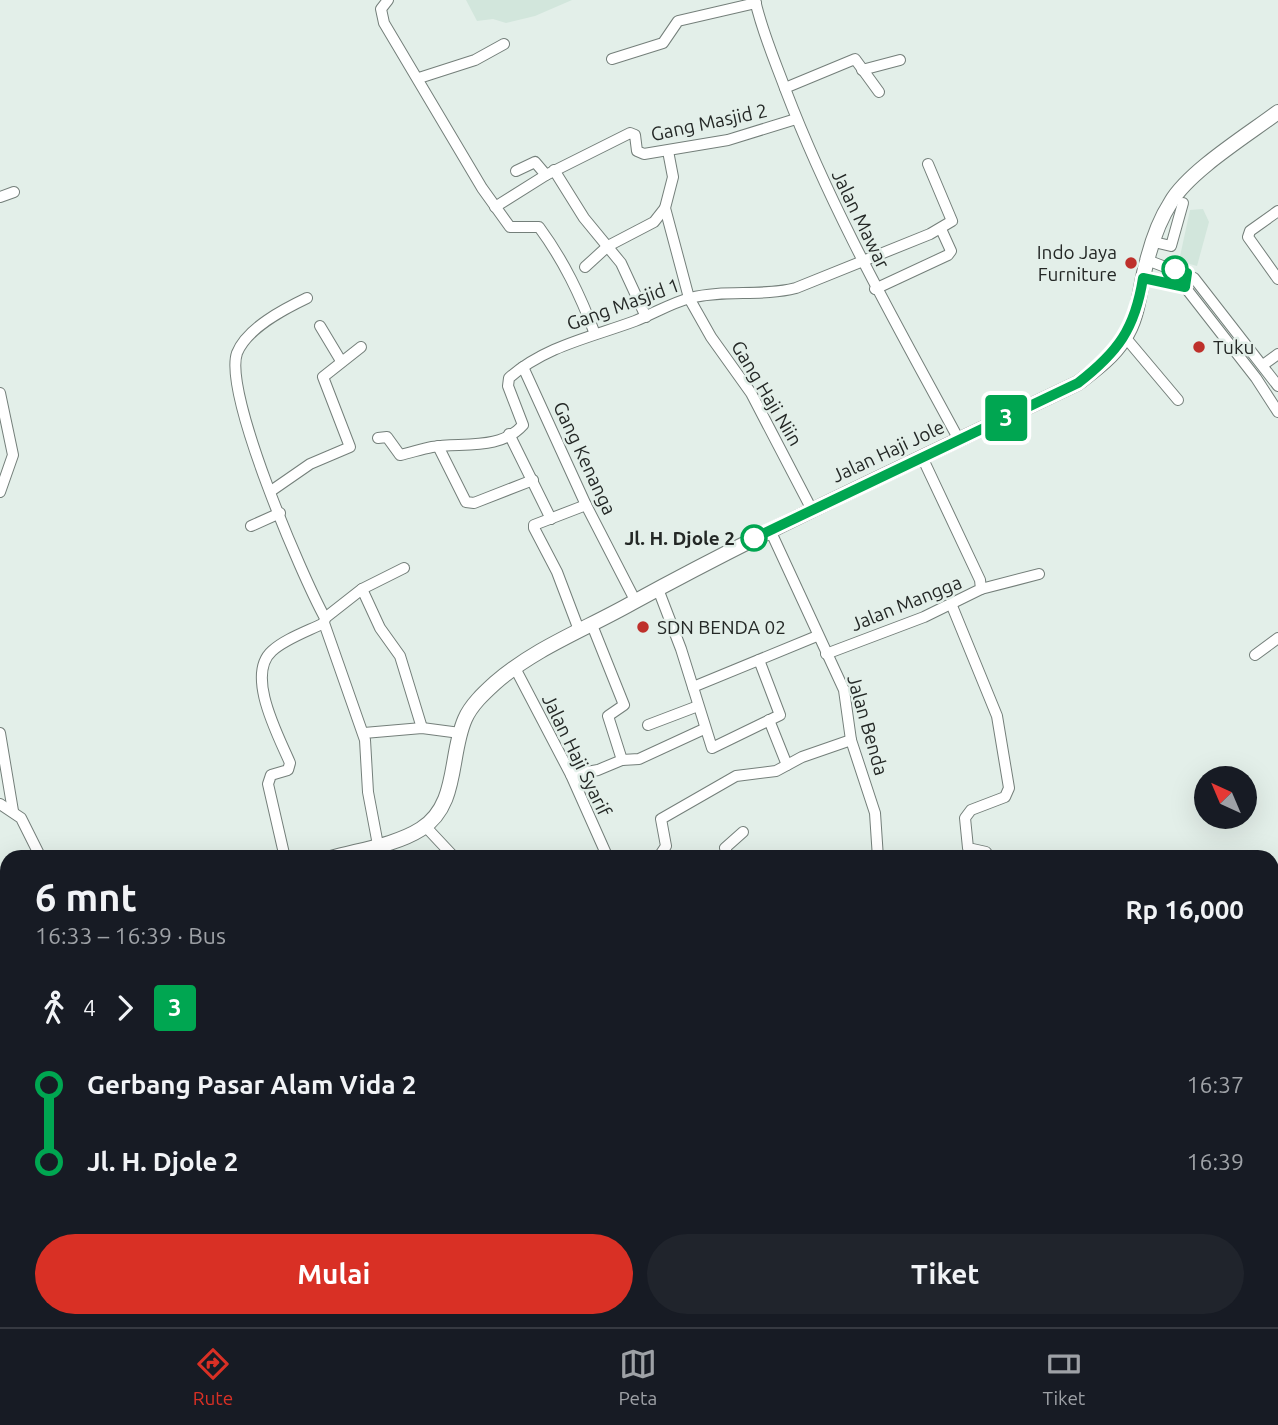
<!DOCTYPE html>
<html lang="id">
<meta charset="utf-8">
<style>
:root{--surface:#171b24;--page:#20242c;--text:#f1f3f6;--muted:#9ea1a6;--line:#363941;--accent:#d93025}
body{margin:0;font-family:Ubuntu,sans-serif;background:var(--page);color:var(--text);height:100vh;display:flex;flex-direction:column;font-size:26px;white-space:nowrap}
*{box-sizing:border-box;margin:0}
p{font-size:23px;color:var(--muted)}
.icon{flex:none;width:38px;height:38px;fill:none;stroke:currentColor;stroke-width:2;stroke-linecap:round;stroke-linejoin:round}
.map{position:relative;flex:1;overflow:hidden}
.details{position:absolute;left:0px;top:850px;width:1279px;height:478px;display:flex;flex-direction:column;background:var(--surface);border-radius:21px 21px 0 0;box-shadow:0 7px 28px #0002}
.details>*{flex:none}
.badge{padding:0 14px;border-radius:5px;font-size:24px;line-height:46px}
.needle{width:46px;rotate:316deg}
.buttons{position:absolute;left:1194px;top:766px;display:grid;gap:14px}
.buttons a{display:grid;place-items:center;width:63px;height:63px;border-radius:50%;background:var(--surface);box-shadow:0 7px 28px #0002;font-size:35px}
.map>.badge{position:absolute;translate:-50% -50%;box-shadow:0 0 0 4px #fff}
.legs{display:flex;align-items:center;gap:10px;height:77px;padding:0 35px;font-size:23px}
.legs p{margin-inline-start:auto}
.head{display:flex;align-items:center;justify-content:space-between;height:119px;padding:0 35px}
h1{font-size:38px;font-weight:700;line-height:52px}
.cta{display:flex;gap:14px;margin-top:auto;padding:14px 35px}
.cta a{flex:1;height:80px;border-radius:42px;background:var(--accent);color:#fff;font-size:28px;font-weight:700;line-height:80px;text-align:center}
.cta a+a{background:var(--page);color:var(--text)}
ul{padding:0 35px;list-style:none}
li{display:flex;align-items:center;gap:24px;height:77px;font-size:26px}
li i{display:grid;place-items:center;width:10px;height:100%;margin:0 9px;background:currentColor}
li i::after{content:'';width:18px;height:18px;margin:-9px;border:5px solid;border-radius:50%;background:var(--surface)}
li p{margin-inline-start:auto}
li:first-child i{background:linear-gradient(#0000 50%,currentColor 0)}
li:last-child i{background:linear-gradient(currentColor 50%,#0000 0)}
.dock{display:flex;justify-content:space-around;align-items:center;height:98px;border-top:2px solid var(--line);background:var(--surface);font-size:19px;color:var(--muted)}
.dock a{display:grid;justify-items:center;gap:4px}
.dock .active{color:var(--accent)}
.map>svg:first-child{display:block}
.built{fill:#d2e6dc}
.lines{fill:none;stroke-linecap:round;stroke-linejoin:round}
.minor-casing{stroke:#747f7a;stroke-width:12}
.major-casing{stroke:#747f7a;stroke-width:16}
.minor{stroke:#fff;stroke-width:10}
.major{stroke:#fff;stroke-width:14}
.line-1-casing{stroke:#fff;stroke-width:16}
.line-1{stroke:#00a651;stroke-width:10}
.poi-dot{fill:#be302b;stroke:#e3efe9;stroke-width:2.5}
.stop-1-dot{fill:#fff;stroke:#00a651;stroke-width:3.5}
.labels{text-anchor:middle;stroke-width:5;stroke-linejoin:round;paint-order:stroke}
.street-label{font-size:19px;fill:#242826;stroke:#e3efe9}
.poi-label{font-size:19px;fill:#242826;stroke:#e3efe9;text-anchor:start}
.stop-label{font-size:19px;font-weight:bold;fill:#242826;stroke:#e3efe9;text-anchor:end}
</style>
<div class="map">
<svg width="1278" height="1327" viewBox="0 0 1278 1327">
<rect width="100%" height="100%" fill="#e3efe9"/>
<g class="built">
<path d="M466 0H572L535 16 506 23 493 19 477 21Z"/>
<path d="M1203 209 1209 222 1197 266 1179 261 1190 210Z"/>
</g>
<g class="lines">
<g class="minor-casing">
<g id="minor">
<path d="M388 0 381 9 384 23 482 188 510 227H539C564 261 580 295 595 334"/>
<path d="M755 0C762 32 775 61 786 91 833 214 897 325 959 440"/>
<path d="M612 59 663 43 678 21 756 3"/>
<path d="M862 70 900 60"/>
<path d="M419 78 475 60 504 44"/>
<path d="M785 88 855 59 879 92"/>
<path d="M668 151 673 177 665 208 689 298 711 337 751 393 811 508"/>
<path d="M554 170 584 218 621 263 646 317"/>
<path d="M516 171 535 162 546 175"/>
<path d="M0 197 14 192"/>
<path d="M495 207 546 175 630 133 635 135 637 151 644 154 728 140 796 119"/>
<path d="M1278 211 1250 231 1248 237 1278 279"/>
<path d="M1154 242 1171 246 1183 203"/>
<path d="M1147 260 1194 278 1278 386"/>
<path d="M585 267 608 246 654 222 665 208"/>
<path d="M1143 278 1185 287 1256 378 1278 412"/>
<path d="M875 289 948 255 951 251 941 229"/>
<path d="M307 298C284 309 247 328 237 353 223 393 302 576 325 618L324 623 365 740 368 792 378 845"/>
<path d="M320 326 341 361"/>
<path d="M1125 337 1178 400"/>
<path d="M1263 365 1278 354"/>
<path d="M523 367 586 505 636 602"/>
<path d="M0 393 13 455 0 492"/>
<path d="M509 434 551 519"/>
<path d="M378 438 387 437 400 455C410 453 421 449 432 447 461 442 500 451 523 425L508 386 509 378C545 346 592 337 635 321 653 314 671 303 690 298 725 289 761 297 796 288L930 234 952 221 928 164"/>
<path d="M438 446 466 502 474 503 533 480"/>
<path d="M271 491 310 464 350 447 323 377 361 347"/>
<path d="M251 526 280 513"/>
<path d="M770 530 844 690 851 740 875 813 878 858"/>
<path d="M362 589 404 568"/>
<path d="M658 589 681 649 712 748 780 715 759 660"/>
<path d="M981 589 1039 574"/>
<path d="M952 606 997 716 1009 788 1005 797 971 810 965 818 968 848 986 852 990 858"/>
<path d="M325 618 362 589 380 628 400 656 422 728"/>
<path d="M592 625 624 705 608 716 622 760"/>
<path d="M579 630 557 572 534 528V525L586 505"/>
<path d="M826 654 924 617 981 589 980 580 922 457"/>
<path d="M1255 655 1278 638"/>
<path d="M515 668 571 775 608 858"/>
<path d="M693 687 817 636"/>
<path d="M769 720 787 765"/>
<path d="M648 725 698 706"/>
<path d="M0 733 13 811"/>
<path d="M364 733 422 728 460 733"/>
<path d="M571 775 598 770 622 760 639 759 704 729"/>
<path d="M0 804 21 818 41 858"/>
<path d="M425 826 455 858"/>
<path d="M285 858 268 784 271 775 288 770 290 763C279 737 245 675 272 651 285 639 308 631 324 623"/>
<path d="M658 858 666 846 661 819 736 776 776 771 802 757 851 740"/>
<path d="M729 858 725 848 743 832"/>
<path d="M0 912 7 930"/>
<path d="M0 1094 7 1091"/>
<path d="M0 1117 7 1113"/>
<path d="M0 1176 7 1173"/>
<path d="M0 1239 7 1252"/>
<path d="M0 1302 7 1300"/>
<path d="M38 1321 41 1327"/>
<path d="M253 1321 256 1327"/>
<path d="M280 1321 283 1327"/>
<path d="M471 1321 474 1327"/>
<path d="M575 1321 578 1327"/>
<path d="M658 1321 663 1327"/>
<path d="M842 1321 843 1327"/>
<path d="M1198 1321 1202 1327"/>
<path d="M780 1324 789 1321"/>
<path d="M59 1327 64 1321"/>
<path d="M340 1327 349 1321"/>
<path d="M592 1327 598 1321"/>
<path d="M859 1327 868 1321"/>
</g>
</g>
<g class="major-casing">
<g id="major">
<path d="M331 858C359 850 396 845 421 829 459 805 449 755 465 719 471 705 484 693 495 683 535 648 586 629 632 603 778 523 928 455 1078 383 1095 370 1113 357 1124 339 1140 316 1139 287 1147 261 1152 241 1160 219 1171 202 1189 171 1249 134 1278 112"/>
<path d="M0 1016 7 1013"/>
</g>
</g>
<use href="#minor" class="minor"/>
<use href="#major" class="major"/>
</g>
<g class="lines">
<g class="line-1-casing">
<path id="line-1" d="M754 538 1078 383C1118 352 1135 329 1143 278L1185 287 1187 273 1175 269"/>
</g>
<use href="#line-1" class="line-1"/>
</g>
<g class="poi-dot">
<circle cx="1131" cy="263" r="7"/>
<circle cx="1199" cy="347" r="7"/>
<circle cx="643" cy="627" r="7"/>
</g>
<g class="stop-1-dot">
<circle cx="1175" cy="269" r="12"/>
<circle cx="754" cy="538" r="12"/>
</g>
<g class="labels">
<g class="street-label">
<text transform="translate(709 122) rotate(-12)" y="7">Gang Masjid 2</text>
<text transform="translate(861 219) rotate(64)" y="7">Jalan Mawar</text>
<text transform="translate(623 304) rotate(-20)" y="7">Gang Masjid 1</text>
<text transform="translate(767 393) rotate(59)" y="7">Gang Haji Niin</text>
<text transform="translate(888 451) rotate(-25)" y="7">Jalan Haji Jole</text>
<text transform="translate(585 458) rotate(65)" y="7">Gang Kenanga</text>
<text transform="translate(906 603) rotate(-22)" y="7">Jalan Mangga</text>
<text transform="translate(868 725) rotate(74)" y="7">Jalan Benda</text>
<text transform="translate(577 755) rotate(64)" y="7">Jalan Haji Syarif</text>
</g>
<g class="poi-label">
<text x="1117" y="259" text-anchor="end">Indo Jaya<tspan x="1117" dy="22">Furniture</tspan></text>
<text x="1213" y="354">Tuku</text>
<text x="657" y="634">SDN BENDA 02</text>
</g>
<g class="stop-label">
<text x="735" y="545">Jl. H. Djole 2</text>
</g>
</g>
</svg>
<div class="buttons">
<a><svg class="needle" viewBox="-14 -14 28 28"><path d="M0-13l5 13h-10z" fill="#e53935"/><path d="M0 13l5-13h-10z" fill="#9ea1a6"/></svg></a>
</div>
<b class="badge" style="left:1006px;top:418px;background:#00a651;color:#fff">3</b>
<section class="details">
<div class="head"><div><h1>6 mnt</h1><p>16:33 – 16:39 · Bus</p></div><b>Rp 16,000</b></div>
<div class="legs"><svg class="icon" aria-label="walk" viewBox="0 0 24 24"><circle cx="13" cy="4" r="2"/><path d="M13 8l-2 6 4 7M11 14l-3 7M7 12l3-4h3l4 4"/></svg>4<svg class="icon" aria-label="forward" viewBox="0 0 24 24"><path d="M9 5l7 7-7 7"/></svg><b class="badge" style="background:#00a651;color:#fff">3</b></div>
<ul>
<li><i style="color:#00a651"></i><b>Gerbang Pasar Alam Vida 2</b><p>16:37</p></li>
<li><i style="color:#00a651"></i><b>Jl. H. Djole 2</b><p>16:39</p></li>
</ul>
<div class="cta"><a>Mulai</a><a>Tiket</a></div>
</section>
</div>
<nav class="dock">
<a class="active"><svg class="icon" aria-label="directions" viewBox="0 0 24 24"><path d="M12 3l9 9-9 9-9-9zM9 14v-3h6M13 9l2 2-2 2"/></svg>Rute</a>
<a><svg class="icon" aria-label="map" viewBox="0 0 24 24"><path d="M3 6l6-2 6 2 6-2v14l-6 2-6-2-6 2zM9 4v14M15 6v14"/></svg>Peta</a>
<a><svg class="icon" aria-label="tickets" viewBox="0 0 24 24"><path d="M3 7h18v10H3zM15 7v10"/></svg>Tiket</a>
</nav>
